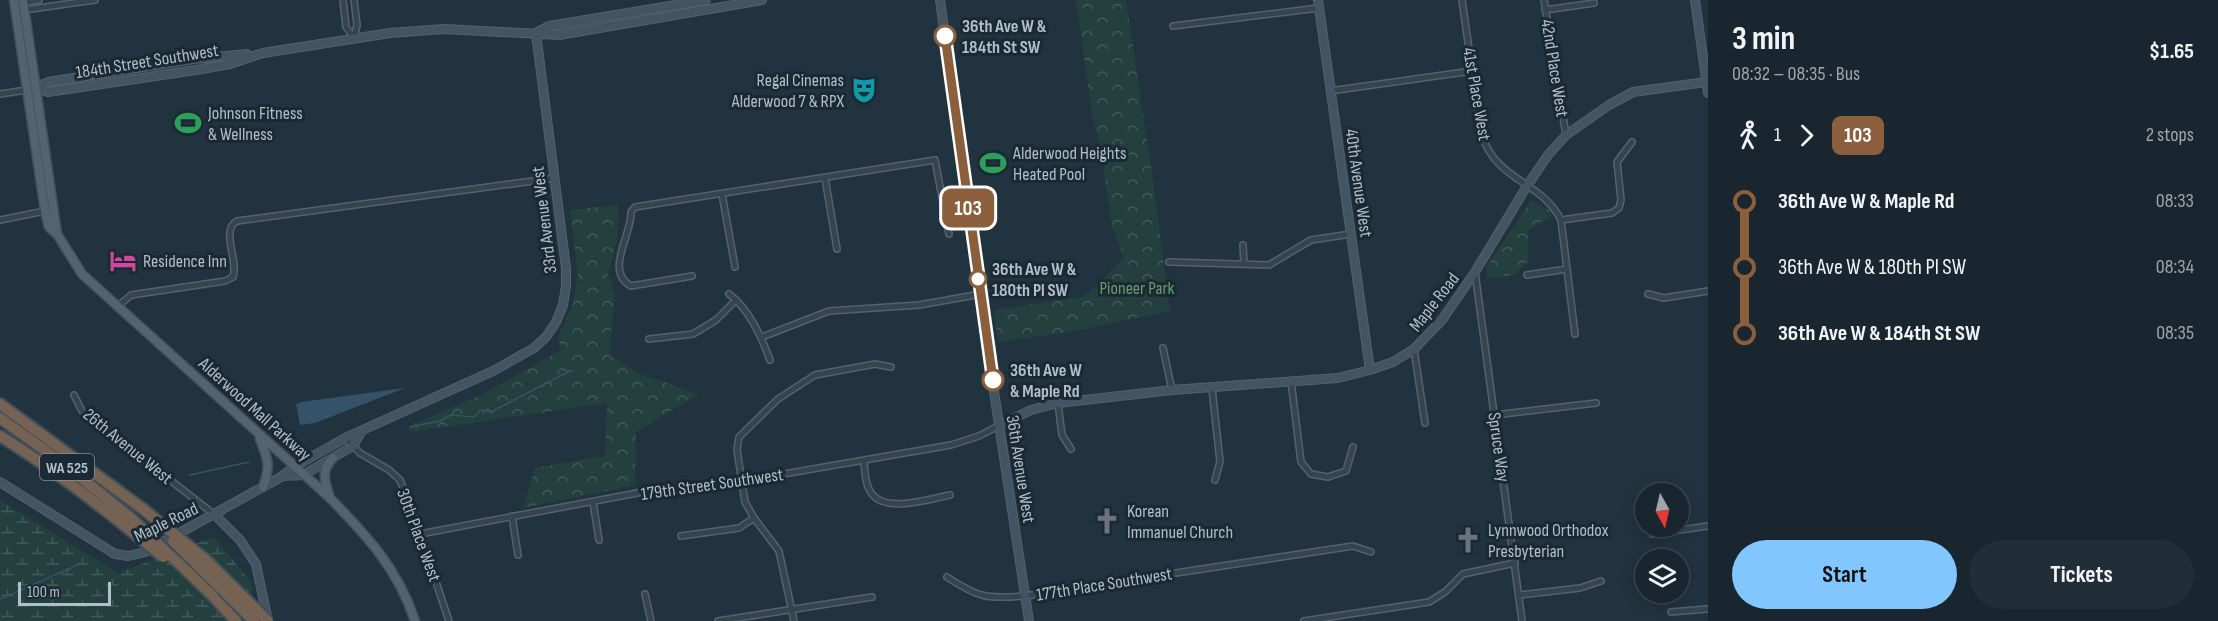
<!DOCTYPE html>
<meta charset="utf-8">
<style>
:root{--surface:#19262f;--page:#222e37;--text:#f1f3f6;--muted:#9fa5aa;--line:#37434b;--accent:#81c6ff}
body{margin:0;font-family:"Sofia Sans Condensed",sans-serif;background:var(--page);color:var(--text);height:100vh;display:flex;flex-direction:column;font-size:22px;white-space:nowrap}
*{box-sizing:border-box;margin:0}
p{font-size:20px;color:var(--muted)}
.icon{flex:none;width:33px;height:33px;fill:none;stroke:currentColor;stroke-width:2;stroke-linecap:round;stroke-linejoin:round}
.map{position:relative;flex:1;overflow:hidden}
.details{display:flex;flex-direction:column;background:var(--surface);width:510px}
.details>*{flex:none}
.badge{padding:0 12px;border-radius:9px;font-size:21px;line-height:39px}
.needle{width:39px;rotate:172deg}
.fabs{position:absolute;left:1635px;top:483px;display:grid;gap:12px}
.fabs a{display:grid;place-items:center;width:54px;height:54px;border-radius:50%;background:var(--surface);box-shadow:0 3px 15px #0003,0 0 0 2px var(--line);font-size:30px}
.scale{position:absolute;left:18px;bottom:15px;width:93px;box-sizing:border-box;padding-left:6px;border:3px solid #b1bfca;border-top:0;font-size:16px;line-height:21px;white-space:nowrap;color:#b1bfca;-webkit-text-stroke:4px #1b2934;paint-order:stroke}
.map>.badge{position:absolute;translate:-50% -50%;box-shadow:0 0 0 3px #fff}
.legs{display:flex;align-items:center;gap:9px;height:66px;padding:0 24px;font-size:20px}
.legs p{margin-inline-start:auto}
.headline{display:flex;align-items:center;justify-content:space-between;height:102px;padding:0 24px}
h1{font-size:33px;font-weight:700;line-height:45px}
.primary-button{display:flex;gap:12px;margin-top:auto;padding:12px 24px}
.primary-button a{flex:1;height:69px;border-radius:36px;background:var(--accent);color:#111;font-size:24px;font-weight:700;line-height:69px;text-align:center}
.primary-button a+a{background:var(--page);color:var(--text)}
ul{padding:0 24px;list-style:none}
li{display:flex;align-items:center;gap:21px;height:66px;font-size:22px}
li i{display:grid;place-items:center;width:9px;height:100%;margin:0 8px;background:currentColor}
li i::after{content:'';width:15px;height:15px;margin:-8px;border:4px solid;border-radius:50%;background:var(--surface)}
li p{margin-inline-start:auto}
li:first-child i{background:linear-gradient(#0000 50%,currentColor 0)}
li:last-child i{background:linear-gradient(currentColor 50%,#0000 0)}
main{display:flex;flex:1;min-height:0}
.map>svg:first-child{display:block}
.forest{fill:url(#forest-crowns)}
.wetland{fill:url(#wetland-marsh)}
.water{fill:#345268}
.lines{fill:none;stroke-linecap:round;stroke-linejoin:round}
.stream{stroke:#345268;stroke-width:1.5}
.street-casing{stroke:#54626d;stroke-width:8}
.secondary-casing{stroke:#54626d;stroke-width:10}
.primary-casing{stroke:#42505b;stroke-width:11}
.highway-casing{stroke:#414f5a;stroke-width:14}
.street{stroke:#36444f;stroke-width:5}
.secondary{stroke:#435462;stroke-width:8}
.primary{stroke:#53636f;stroke-width:8}
.highway{stroke:#766252;stroke-width:10}
.highway-bridge-casing{stroke:#414f5a;stroke-width:14;stroke-linecap:butt}
.highway-bridge{stroke:#766252;stroke-width:10}
.line-1-casing{stroke:#fff;stroke-width:14}
.line-1{stroke:#8b5e3c;stroke-width:9}
.stop-1-dot{fill:#fff;stroke:#8b5e3c;stroke-width:3}
.labels{text-anchor:middle;stroke-width:6;stroke-linejoin:round;paint-order:stroke}
.shield{fill:#1b2934;stroke:#84929d;stroke-width:1.5}
.shield-label{font-size:16px;font-weight:bold;fill:#b1bfca}
.stop-label{font-size:18px;font-weight:bold;fill:#b1bfca;stroke:#1b2934;text-anchor:start}
.street-label{font-size:18px;fill:#b1bfca;stroke:#1b2934}
.poi-label{font-size:18px;fill:#b1bfca;stroke:#1b2934;text-anchor:start}
.park-label{font-size:18px;fill:#669d6a;stroke:#1b2934}
</style>
<main>
<div class="map">
<svg width="1708" height="621" viewBox="0 0 1708 621">
<defs>
<pattern id="forest-crowns" width="20" height="18" patternUnits="userSpaceOnUse" patternTransform="scale(1.5)"><rect width="20" height="18" fill="#23403f"/><path d="M2 6a3 3 0 1 1 6 0M12 15a3 3 0 1 1 6 0" fill="none" stroke="#415a59"/></pattern>
<pattern id="wetland-marsh" width="20" height="14" patternUnits="userSpaceOnUse" patternTransform="scale(1.5)"><rect width="20" height="14" fill="#23403f"/><path d="M1 5h8M5 5V1M11 12h8M15 12V8" fill="none" stroke="#415a59"/></pattern>
</defs>
<rect width="100%" height="100%" fill="#21333f"/>
<g class="forest">
<path d="M1076 0H1126L1153 181 1170 311 1069 332 998 342 994 310 1081 297 1101 282 1124 257 1112 227 1101 150 1092 114Z"/>
<path d="M1531 200 1549 210 1552 216 1528 230V262L1523 265 1517 274 1487 279 1486 268Z"/>
<path d="M618 205 617 241 608 275 615 293 609 355 640 374 698 394 636 432 635 485 523 508 535 468 605 456 607 403 411 432 409 426 481 395 561 350 558 336 572 308 578 275 570 210Z"/>
</g>
<path class="wetland" d="M0 500 118 573 214 537 251 582 255 621H0Z"/>
<path class="water" d="M405 388 315 423 300 425 296 404 301 402Z"/>
<g class="lines">
<g class="stream">
<path d="M410 427 440 421 451 415 474 417 481 410 491 412 572 370"/>
<path d="M190 475 249 462"/>
<path d="M0 599 80 564"/>
</g>
<g class="street-casing">
<g id="street">
<path d="M343 0 346 27 354 38"/>
<path d="M354 0 357 25 354 38"/>
<path d="M1462 0 1481 133C1496 182 1542 181 1561 220L1575 334"/>
<path d="M1544 0 1566 135"/>
<path d="M23 3 39 0"/>
<path d="M24 10 95 0"/>
<path d="M1545 10 1594 3"/>
<path d="M1173 26 1319 8"/>
<path d="M1330 91 1472 71"/>
<path d="M0 94 26 90"/>
<path d="M825 178 837 249"/>
<path d="M722 194 735 267"/>
<path d="M946 210 968 206"/>
<path d="M0 220 45 211"/>
<path d="M1561 220 1612 213 1619 208 1621 200 1617 162 1632 142"/>
<path d="M1243 245 1244 264"/>
<path d="M1169 262 1269 265 1311 240 1351 234"/>
<path d="M1475 272 1522 621"/>
<path d="M1527 275 1567 269"/>
<path d="M692 276 631 286C604 271 632 235 631 212L635 207 935 160 949 234"/>
<path d="M729 294C749 309 761 336 770 360"/>
<path d="M1648 294 1664 298 1708 291"/>
<path d="M118 306 131 295 225 281 233 277C239 261 220 230 237 221L555 178"/>
<path d="M762 337 829 311 919 305 981 294"/>
<path d="M649 339 693 334 716 320 736 300"/>
<path d="M1163 348 1172 390"/>
<path d="M1414 349 1425 423"/>
<path d="M1291 381 1301 462 1311 474 1328 477 1346 471 1353 447"/>
<path d="M1212 388 1220 462 1215 480"/>
<path d="M74 395 82 411 88 416 215 515"/>
<path d="M1058 403 1062 435 1071 449"/>
<path d="M1495 415 1596 403"/>
<path d="M345 438 360 453 389 470 400 480 420 534 449 621"/>
<path d="M864 462C865 472 865 485 872 494 886 513 930 499 950 495"/>
<path d="M593 502 599 540"/>
<path d="M512 516 518 555"/>
<path d="M420 534 653 490 697 489 951 445 979 436 1000 425"/>
<path d="M1652 534 1708 526"/>
<path d="M681 536 739 528 754 518"/>
<path d="M947 577C979 598 987 599 1025 596L1353 546 1371 552"/>
<path d="M645 594 651 621"/>
<path d="M1519 595 1580 588 1601 581"/>
<path d="M1671 612 1708 609"/>
<path d="M718 621 872 597"/>
<path d="M794 621 779 551 754 518 745 502 737 450 739 437 778 399 815 375 875 364 891 367"/>
<path d="M1304 621 1429 602 1445 592 1463 574 1515 563"/>
</g>
</g>
<g class="secondary-casing">
<g id="secondary">
<path d="M940 0 987 346 1029 621"/>
<path d="M1318 0 1370 370"/>
<path d="M1695 0 1708 93"/>
<path d="M536 33 549 26 706 0"/>
<path d="M34 88 48 82 194 59 247 54"/>
<path d="M35 88 48 92 196 70 230 64 263 53 390 33 444 29 559 35 762 0"/>
<path d="M1000 425 1031 410 1058 403 1172 390 1338 378 1370 370 1393 362 1414 349 1442 320 1475 272 1527 186 1548 155 1566 135 1609 105 1633 92 1706 82"/>
<path d="M283 476 303 475 353 446 361 432"/>
<path d="M0 482 115 554 128 556 145 552 281 477 294 467 345 438 493 371 534 348 546 337 556 322 563 305 566 286V268L536 33"/>
<path d="M215 515 240 540 256 564 268 621"/>
</g>
</g>
<g class="primary-casing">
<g id="primary">
<path d="M14 0 45 211 49 227 57 234 82 274 330 498C368 537 398 569 415 621"/>
<path d="M23 0 57 234"/>
<path d="M260 439C268 459 271 466 263 487"/>
<path d="M330 498C325 481 320 471 333 458"/>
</g>
</g>
<g class="highway-casing">
<g id="highway">
<path d="M0 404 143 509"/>
<path d="M0 418 64 464 132 519"/>
<path d="M0 436C44 463 85 494 125 526"/>
<path d="M213 596 236 621"/>
</g>
</g>
<use href="#street" class="street"/>
<use href="#secondary" class="secondary"/>
<use href="#primary" class="primary"/>
<use href="#highway" class="highway"/>
<g class="highway-bridge-casing">
<g id="highway-bridge">
<path d="M143 509 205 559 268 621"/>
<path d="M132 519 213 596"/>
<path d="M125 526 163 557"/>
<path d="M173 541 254 621"/>
</g>
</g>
<use href="#highway-bridge" class="highway-bridge"/>
</g>
<g class="lines">
<g class="line-1-casing">
<path id="line-1" d="M945 36 993 380"/>
</g>
<use href="#line-1" class="line-1"/>
</g>
<defs>
<g id="theatre-bare" transform="scale(2.07)"><path d="M-5-5.5Q0-4 5-5.5V0Q5 5 0 6Q-5 5-5 0ZM-3.3-2.5H-1v1.5H-3.3ZM1-2.5H3.3v1.5H1ZM-2.8 1Q0 5.5 2.8 1Z" fill="#0f9aa8" stroke="#1b2934" stroke-width="2.5" paint-order="stroke"/></g>
<g id="stadium-bare" transform="scale(2.07)"><path d="M0-5a6.5 5 0 1 0 0 10a6.5 5 0 1 0 0-10ZM-3.5-1.8h7v3.6h-7Z" fill="#2e9e5b" stroke="#1b2934" stroke-width="2.5" paint-order="stroke"/></g>
<g id="hotel-bare" transform="scale(2.07)"><path d="M-6-4.5h1.5V1H6V5H4.5V3h-9V5H-6ZM-4 0a1.8 1.8 0 1 1 3.6 0ZM.5 0V-2.5h3Q6-2.5 6 0Z" fill="#d1479c" stroke="#1b2934" stroke-width="2.5" paint-order="stroke"/></g>
<g id="church-bare" transform="scale(2.07)"><path d="M-1.2-6h2.4v3.5h3.3v2.4h-3.3V6h-2.4V-.1h-3.3v-2.4h3.3Z" fill="#6b7280" stroke="#1b2934" stroke-width="2.5" paint-order="stroke"/></g>
</defs>
<g fill-rule="evenodd">
<use href="#theatre-bare" x="864" y="90"/>
<use href="#stadium-bare" x="188" y="123"/>
<use href="#stadium-bare" x="993" y="163"/>
<use href="#hotel-bare" x="123" y="261"/>
<use href="#church-bare" x="1107" y="521"/>
<use href="#church-bare" x="1468" y="540"/>
</g>
<g class="stop-1-dot">
<circle cx="945" cy="36" r="10"/>
<circle cx="978" cy="279" r="8"/>
<circle cx="993" cy="380" r="10"/>
</g>
<g class="labels">
<rect class="shield" x="40" y="454" width="54" height="26" rx="4.5"/>
<g class="shield-label">
<text x="67" y="473">WA 525</text>
</g>
<g class="stop-label">
<text x="962" y="32">36th Ave W &amp;<tspan x="962" dy="21">184th St SW</tspan></text>
<text x="992" y="275">36th Ave W &amp;<tspan x="992" dy="21">180th Pl SW</tspan></text>
<text x="1010" y="376">36th Ave W<tspan x="1010" dy="21">&amp; Maple Rd</tspan></text>
</g>
<g class="street-label">
<text transform="translate(147 61) rotate(-9)" y="6">184th Street Southwest</text>
<text transform="translate(1555 68) rotate(81)" y="6">42nd Place West</text>
<text transform="translate(1477 94) rotate(80)" y="6">41st Place West</text>
<text transform="translate(1359 183) rotate(82)" y="6">40th Avenue West</text>
<text transform="translate(544 220) rotate(-97)" y="6">33rd Avenue West</text>
<text transform="translate(1434 302) rotate(-52)" y="6">Maple Road</text>
<text transform="translate(255 409) rotate(42)" y="6">Alderwood Mall Parkway</text>
<text transform="translate(128 446) rotate(39)" y="6">26th Avenue West</text>
<text transform="translate(1499 447) rotate(82)" y="6">Spruce Way</text>
<text transform="translate(1021 469) rotate(81)" y="6">36th Avenue West</text>
<text transform="translate(712 484) rotate(-8)" y="6">179th Street Southwest</text>
<text transform="translate(166 522) rotate(-26)" y="6">Maple Road</text>
<text transform="translate(419 535) rotate(70)" y="6">30th Place West</text>
<text transform="translate(1104 584) rotate(-9)" y="6">177th Place Southwest</text>
</g>
<g class="poi-label">
<text x="844" y="86" text-anchor="end">Regal Cinemas<tspan x="844" dy="21">Alderwood 7 &amp; RPX</tspan></text>
<text x="208" y="119">Johnson Fitness<tspan x="208" dy="21">&amp; Wellness</tspan></text>
<text x="1013" y="159">Alderwood Heights<tspan x="1013" dy="21">Heated Pool</tspan></text>
<text x="143" y="267">Residence Inn</text>
<text x="1127" y="517">Korean<tspan x="1127" dy="21">Immanuel Church</tspan></text>
<text x="1488" y="536">Lynnwood Orthodox<tspan x="1488" dy="21">Presbyterian</tspan></text>
</g>
<g class="park-label">
<text x="1137" y="294">Pioneer Park</text>
</g>
</g>
</svg>
<div class="fabs">
<a><svg class="needle" viewBox="-14 -14 28 28"><path d="M0-13l5 13h-10z" fill="#e53935"/><path d="M0 13l5-13h-10z" fill="#9fa5aa"/></svg></a>
<a><svg class="icon" aria-label="layers" viewBox="0 0 24 24"><path d="M12 4l9 5-9 5-9-5zM3 14l9 5 9-5"/></svg></a>
</div>
<div class="scale">100 m</div>
<b class="badge" style="left:968px;top:208px;background:#8b5e3c;color:#fff">103</b>
</div>
<section class="details">
<div class="headline"><div><h1>3 min</h1><p>08:32 – 08:35 · Bus</p></div><b>$1.65</b></div>
<div class="legs"><svg class="icon" aria-label="walk" viewBox="0 0 24 24"><circle cx="13" cy="4" r="2"/><path d="M13 8l-2 6 4 7M11 14l-3 7M7 12l3-4h3l4 4"/></svg>1<svg class="icon" aria-label="forward" viewBox="0 0 24 24"><path d="M9 5l7 7-7 7"/></svg><b class="badge" style="background:#8b5e3c;color:#fff">103</b><p>2 stops</p></div>
<ul>
<li><i style="color:#8b5e3c"></i><b>36th Ave W &amp; Maple Rd</b><p>08:33</p></li>
<li><i style="color:#8b5e3c"></i><span>36th Ave W &amp; 180th Pl SW</span><p>08:34</p></li>
<li><i style="color:#8b5e3c"></i><b>36th Ave W &amp; 184th St SW</b><p>08:35</p></li>
</ul>
<div class="primary-button"><a>Start</a><a>Tickets</a></div>
</section>
</main>
